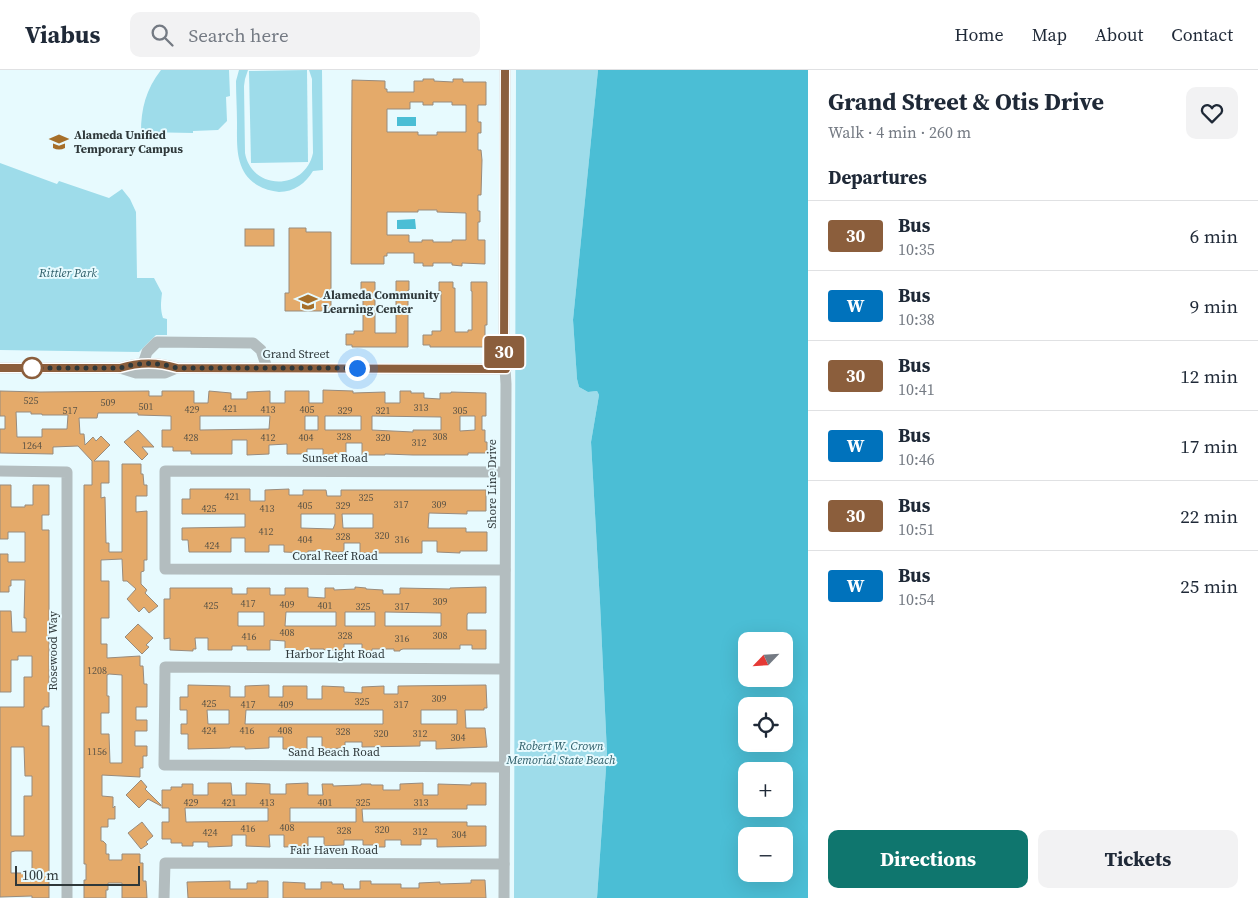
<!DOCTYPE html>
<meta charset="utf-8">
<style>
:root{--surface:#fff;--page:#f2f2f3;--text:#1f2937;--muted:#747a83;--line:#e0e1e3;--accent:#0f766e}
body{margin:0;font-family:"Source Serif 4",serif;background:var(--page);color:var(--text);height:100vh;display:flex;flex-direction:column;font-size:19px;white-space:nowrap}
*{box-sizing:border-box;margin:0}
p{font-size:16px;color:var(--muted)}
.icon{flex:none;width:28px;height:28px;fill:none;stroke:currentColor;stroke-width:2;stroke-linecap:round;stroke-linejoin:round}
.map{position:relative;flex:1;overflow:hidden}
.panel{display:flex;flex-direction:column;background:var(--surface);width:450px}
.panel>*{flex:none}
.badge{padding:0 10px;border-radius:4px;font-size:18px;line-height:32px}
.needle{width:32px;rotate:245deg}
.buttons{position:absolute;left:738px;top:562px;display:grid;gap:10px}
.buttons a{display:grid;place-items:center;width:55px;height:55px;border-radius:10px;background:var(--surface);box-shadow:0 5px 20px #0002;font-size:25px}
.scale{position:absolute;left:15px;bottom:12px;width:125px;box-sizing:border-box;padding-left:5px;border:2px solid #2f383a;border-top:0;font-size:14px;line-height:18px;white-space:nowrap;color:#2f383a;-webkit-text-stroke:4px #e7fafe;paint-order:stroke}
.you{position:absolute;width:25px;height:25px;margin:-12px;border:4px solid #fff;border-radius:50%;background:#1a73e8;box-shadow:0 0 0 8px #1a73e833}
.map>.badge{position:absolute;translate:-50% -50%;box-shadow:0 0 0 2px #fff}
h2{padding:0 20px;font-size:19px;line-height:45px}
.round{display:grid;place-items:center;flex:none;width:52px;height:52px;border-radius:10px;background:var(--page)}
.headline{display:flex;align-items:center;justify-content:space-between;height:85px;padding:0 20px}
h1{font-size:24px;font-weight:700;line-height:38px}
.action{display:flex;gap:10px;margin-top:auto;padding:10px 20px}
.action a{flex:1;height:58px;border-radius:10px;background:var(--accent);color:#fff;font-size:20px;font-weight:700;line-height:58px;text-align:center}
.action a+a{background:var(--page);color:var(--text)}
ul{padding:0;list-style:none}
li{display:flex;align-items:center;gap:15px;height:70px;padding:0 20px;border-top:1px solid var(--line)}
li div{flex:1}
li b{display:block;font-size:19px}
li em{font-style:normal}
li .badge{min-width:55px;font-weight:700;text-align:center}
header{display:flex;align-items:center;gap:30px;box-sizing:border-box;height:70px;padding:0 25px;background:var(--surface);border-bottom:1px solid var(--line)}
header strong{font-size:24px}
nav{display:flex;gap:28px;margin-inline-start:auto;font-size:18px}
.search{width:350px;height:45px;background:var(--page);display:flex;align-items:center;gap:12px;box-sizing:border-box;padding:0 18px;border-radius:10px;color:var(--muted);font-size:19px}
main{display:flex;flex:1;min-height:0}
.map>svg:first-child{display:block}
.green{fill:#9edcea}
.water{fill:#4bbed5;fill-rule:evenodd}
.building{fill:#e4aa6a;stroke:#988b7d;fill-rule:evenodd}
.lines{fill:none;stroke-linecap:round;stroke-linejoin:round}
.minor{stroke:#b3bdbf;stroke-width:11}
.line-casing{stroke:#fff;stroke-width:11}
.line{stroke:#8b5e3c;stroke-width:8}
.walk{stroke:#2f383a;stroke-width:5;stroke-dasharray:0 9}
.stop-dot{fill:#fff;stroke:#8b5e3c;stroke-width:2.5}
.labels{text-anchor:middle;stroke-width:4;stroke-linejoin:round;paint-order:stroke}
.number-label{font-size:10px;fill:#5c5446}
.poi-label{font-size:12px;font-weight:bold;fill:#2f383a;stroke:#e7fafe;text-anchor:start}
.park-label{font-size:12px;font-style:italic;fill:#2b5b66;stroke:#e7fafe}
.street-label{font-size:12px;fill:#2f383a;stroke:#e7fafe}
</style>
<header>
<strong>Viabus</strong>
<div class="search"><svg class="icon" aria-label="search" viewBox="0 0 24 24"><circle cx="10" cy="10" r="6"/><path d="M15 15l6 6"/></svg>Search here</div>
<nav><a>Home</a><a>Map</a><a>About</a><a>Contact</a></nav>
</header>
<main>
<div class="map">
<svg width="808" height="828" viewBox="0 0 808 828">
<rect width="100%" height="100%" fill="#e7fafe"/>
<g class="green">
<path d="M161 0H229L230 26 226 27 227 51 218 60 193 61V63L141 62C141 39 146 19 161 0Z"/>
<path d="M239 0H248L245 9 244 16 245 83C252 121 305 121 313 83L312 20V9L309 0H322L323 100 313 101C306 113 294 122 279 122 271 121 264 119 257 115 235 101 237 76 237 53 237 39 236 25 236 11Z"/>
<path d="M307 0 308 92 251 93 249 1Z"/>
<path d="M516 0H598L573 250 577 309 579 317 588 322 597 321 599 325 591 372 600 533 607 684 597 828H514Z"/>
<path d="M0 93 57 114 59 111 109 128 122 119 130 129 136 142 137 208H154L162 223C161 232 160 239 163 248L167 249V265H156L139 282 0 280Z"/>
</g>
<g class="water">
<path d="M598 0H808V828H597L607 684 600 533 591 372 599 325 597 321 588 322 579 317 577 309 573 250ZM746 571H784V609H746ZM746 636H784V674H746ZM784 701V739H746V701ZM784 766V804H746V766Z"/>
<rect x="397" y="47" width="19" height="9"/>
<path d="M415 149 416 159H397V150Z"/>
</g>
<g class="building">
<path d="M423 9H434V11L453 12V9H463V12H486V35H478V52H481V63H478V80H481L482 90 481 125H478V141H480V152H478V170H485V194L462 193V196L452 195V193H433V196H423V193H414V183H387V186H384V194H351L352 10 385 11V19H387V22H414V11H423ZM410 32H423V35H433V32H452V35H466V62H437V65H418V62H387V39H410ZM418 140H437V142L466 143V170H452V172H433V170H422V172H409V165H387V142H418Z"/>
<path d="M289 158H306V162H331V241H285V223H289Z"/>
<rect x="245" y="159" width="29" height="17"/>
<path d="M396 211H409V220H408V277H352V275H346V264H354V261H363V220H361V212H375V263H396Z"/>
<path d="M439 212H453V218H455V262H468V260H472V221H471V212H487V255H485V277H430V275H423V265H432V261H441V221H439Z"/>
<path d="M323 320 353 321V323L385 322V333H400V321H411V323H424V328L440 329V323H451V322L486 323V346H482V360H485V372H487V383H468V385H413L385 384V385H362V373H346V384L323 385V379H307V384H287V374L269 375V384L247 385V370H232V384H191V381H173V377H162V360H171V346L138 345V343H98L97 348H79L80 364H84L85 375 93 367 96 371 101 366 110 375 94 391H109V413H101V428L105 427 106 473H109V482H122V394H141V404H143L144 415H147V426H136V442L147 441V490H144V501L141 502V514L147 520 145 523 158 536 149 543 144 537 139 542 127 529 136 519 127 511H123L122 489 101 490V511H109V548H101V574H107V588L140 586V596H143L144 614H147V637H136V650H147V661H135V676H147V686H143V698H140V707L102 705V726L113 727V738L115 736V749H108V757H101V771H103L106 774V784H109V790H122V784H140V793H143V811H146L147 828H122V813H108V820H106V828H84V810H86V794H84V415H92V391L78 376 53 377V384L0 383V359H5V346H0V321L40 322 149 321V326H162V321H194V333H208L209 321 231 323V329H247V322L270 321V333H285V321H309V333H323ZM16 342H31V344H42V345H68L67 359H42V367H17ZM200 346H270L269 359 200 360ZM305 346H318V360H305ZM325 346H361V360H325ZM372 346 441 347V360H413V362L372 360ZM460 346H475V360L460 361ZM109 604 122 605V693H110L109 664H101V643H109V626H107V605Z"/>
<path d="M138 360 154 377H142L148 384 142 390 124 372Z"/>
<path d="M0 415H11V437H25V435H33V415H49V445H42V460H49V637H44V639H42V656H49V828H32V826L0 827V637H24V607H32V586H18V590H11V622H0V541H11L12 562H26V548H24L25 510H11V516H9V522H0V484H8V492H25V462H8V469H0ZM11 677H24L25 706H32V726H24V766H11ZM15 781H32V803H11V782Z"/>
<path d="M190 419H250V431H265V420L289 419V425H303V420H326L327 426H341V420H486V441H467V444L429 443 428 458H466V462H487V481H460V483L437 482V471H422V483H360V473H344V482H324V481H308V483L284 482V475H269V482H245V468H231V482H189L188 470H182V458L245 457V444H182V429H190ZM301 444H335V454L333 459 301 458ZM342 444H373V458H343Z"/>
<path d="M355 517 366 518V519L383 520V524H400V518L450 519V518L486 517V543H468L467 545V560H486V579H472V575H460V579H403L400 580V581H394V579H372V581H362V574H344V581L324 580V579H308V581L285 580V571L270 570V580H247V576H232V580H208V568H195L196 579H193V581L170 580V568L164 569V529H170V518H232V524H247V518H270V525H285V518H308V527L325 528V518H334V520L355 519ZM238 542H264V556H238ZM286 542H336V556H285ZM345 542H375V556H345ZM385 542 441 543V556H385Z"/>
<path d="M138 554 153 568 146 575 149 577 142 584 125 567Z"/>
<path d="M188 615 230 616V627H245V616L269 615V627H283V616H307V629H322V616L344 617V622L362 623V617L384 616V624H398V616L486 615 487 638H484V640H465L466 658H485L487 677 436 679V671H420V676L362 677V672H345V678L323 679V677H322V667H307V679H283V667H269V678L245 679V677H230V678L188 679V664H181V654H187V640H180V627H188ZM207 640H229V654H208ZM246 640H383V654H245ZM421 640H457V654H421Z"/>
<path d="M141 710 147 717 145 719 161 735V736L148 729 139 738 126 725Z"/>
<path d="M208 713H231L232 725H246V713L270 714V724H286V714L308 713V725H323L322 714H333V716L361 715V714H371V715H383V720H400V714L423 713V725H438V714L471 715V713H486V735H467V739H362L363 752H467V756H486V776L437 777V769H421V775H401V770H385V777H374V775H363V770H344V775L324 776V767H308V776L284 777V765H269L270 777 246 776V765H232V776L208 777V772H193V776H182V773H171V769H162V752H169V738H162V720H171V717H182V714H193V725H208ZM185 738H268V751L186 752ZM290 738H356V752H290Z"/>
<path d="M142 752 153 766 146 772 148 774 141 779 128 763Z"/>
<path d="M471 810H485L486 828H283V812L305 813V819H321V812H332V814H343L344 819H360V811H371V814H401V818H419V813L440 812V814L471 813Z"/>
<path d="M230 811V819H247V813H257V811H268V828H188L187 812Z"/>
</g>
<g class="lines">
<g class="minor">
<path d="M143 294 147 282 157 272 253 273 261 280 267 298"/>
<path d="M0 298H120C139 292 158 292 177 298L506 299"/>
<path d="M120 298 136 303H165L177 298"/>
<path d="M0 401 67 402V828"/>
<path d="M505 500 165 499V401L505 402"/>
<path d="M504 599 165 597 164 695 504 697"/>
<path d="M164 828 165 793 504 794"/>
<path d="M504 828 506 314 504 282 505 0"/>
</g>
</g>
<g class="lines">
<g class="line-casing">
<path id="line" d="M0 298H120C139 292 158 292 177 298L506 299 504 282 505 0"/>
</g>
<use href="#line" class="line"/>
<path class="walk" d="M32 298H120C139 292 158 292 177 298H357"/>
</g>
<defs>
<g id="school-bare" transform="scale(1.5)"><path d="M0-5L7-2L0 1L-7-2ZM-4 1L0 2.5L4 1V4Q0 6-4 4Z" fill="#a66f2a" stroke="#e7fafe" stroke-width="2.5" paint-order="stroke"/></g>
</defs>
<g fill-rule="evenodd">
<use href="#school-bare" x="59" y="72"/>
<use href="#school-bare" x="308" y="232"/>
</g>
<circle class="stop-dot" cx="32" cy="298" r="10"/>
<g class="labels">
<g class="number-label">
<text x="31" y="334">525</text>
<text x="108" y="336">509</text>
<text x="146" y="340">501</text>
<text x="421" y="341">313</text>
<text x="230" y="342">421</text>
<text x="192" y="343">429</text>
<text x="268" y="343">413</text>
<text x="307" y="343">405</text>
<text x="70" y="344">517</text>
<text x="345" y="344">329</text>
<text x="383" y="344">321</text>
<text x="460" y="344">305</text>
<text x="344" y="370">328</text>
<text x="440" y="370">308</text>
<text x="191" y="371">428</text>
<text x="268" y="371">412</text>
<text x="306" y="371">404</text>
<text x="383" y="371">320</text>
<text x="419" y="376">312</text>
<text x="32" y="379">1264</text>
<text x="232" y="430">421</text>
<text x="366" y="431">325</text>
<text x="401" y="438">317</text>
<text x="439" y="438">309</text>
<text x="305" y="439">405</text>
<text x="343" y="439">329</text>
<text x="209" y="442">425</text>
<text x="267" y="442">413</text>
<text x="266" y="465">412</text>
<text x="382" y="469">320</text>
<text x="343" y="470">328</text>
<text x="305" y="473">404</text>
<text x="402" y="473">316</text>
<text x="212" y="479">424</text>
<text x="440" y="535">309</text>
<text x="248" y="537">417</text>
<text x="287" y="538">409</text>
<text x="211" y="539">425</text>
<text x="325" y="539">401</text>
<text x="363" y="540">325</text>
<text x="402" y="540">317</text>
<text x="287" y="566">408</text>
<text x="345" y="569">328</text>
<text x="440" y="569">308</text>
<text x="249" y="570">416</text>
<text x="402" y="572">316</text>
<text x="97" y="604">1208</text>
<text x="439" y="632">309</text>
<text x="362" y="635">325</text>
<text x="209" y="637">425</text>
<text x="248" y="638">417</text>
<text x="286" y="638">409</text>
<text x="401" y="638">317</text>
<text x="209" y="664">424</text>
<text x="247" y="664">416</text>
<text x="285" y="664">408</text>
<text x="343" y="665">328</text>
<text x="381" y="667">320</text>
<text x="420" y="667">312</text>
<text x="458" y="671">304</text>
<text x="97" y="685">1156</text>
<text x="191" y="736">429</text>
<text x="229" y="736">421</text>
<text x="267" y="736">413</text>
<text x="325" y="736">401</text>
<text x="363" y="736">325</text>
<text x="421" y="736">313</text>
<text x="287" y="761">408</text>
<text x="248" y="762">416</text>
<text x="382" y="763">320</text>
<text x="344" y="764">328</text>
<text x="420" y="765">312</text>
<text x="210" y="766">424</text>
<text x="459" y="768">304</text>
</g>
<g class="poi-label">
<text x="74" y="69">Alameda Unified<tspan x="74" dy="14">Temporary Campus</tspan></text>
<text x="323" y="229">Alameda Community<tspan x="323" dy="14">Learning Center</tspan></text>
</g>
<g class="park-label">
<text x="68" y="207">Rittler Park</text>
<text x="561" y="680">Robert W. Crown<tspan x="561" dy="14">Memorial State Beach</tspan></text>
</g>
<g class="street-label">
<text x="296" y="288">Grand Street</text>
<text x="335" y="392">Sunset Road</text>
<text transform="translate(492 414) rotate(-90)" y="4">Shore Line Drive</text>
<text x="335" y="490">Coral Reef Road</text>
<text transform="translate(53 581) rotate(-90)" y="4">Rosewood Way</text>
<text x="335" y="588">Harbor Light Road</text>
<text x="334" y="686">Sand Beach Road</text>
<text x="334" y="784">Fair Haven Road</text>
</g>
</g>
</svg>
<div class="buttons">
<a><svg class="needle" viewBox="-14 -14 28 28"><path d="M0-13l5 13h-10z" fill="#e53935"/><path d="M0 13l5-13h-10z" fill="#747a83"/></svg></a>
<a><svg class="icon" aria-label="locate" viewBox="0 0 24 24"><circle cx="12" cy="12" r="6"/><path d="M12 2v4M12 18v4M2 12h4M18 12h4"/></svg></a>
<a>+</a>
<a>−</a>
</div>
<div class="scale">100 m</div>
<div class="you" style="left:357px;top:298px"></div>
<b class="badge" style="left:504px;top:282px;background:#8b5e3c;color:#fff">30</b>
</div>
<section class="panel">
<div class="headline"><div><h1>Grand Street &amp; Otis Drive</h1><p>Walk · 4 min · 260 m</p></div><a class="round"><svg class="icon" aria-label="heart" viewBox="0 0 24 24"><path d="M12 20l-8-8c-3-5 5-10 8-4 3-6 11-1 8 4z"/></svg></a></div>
<h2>Departures</h2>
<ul>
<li><span class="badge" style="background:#8b5e3c;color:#fff">30</span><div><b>Bus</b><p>10:35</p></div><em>6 min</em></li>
<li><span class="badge" style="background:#0072bc;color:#fff">W</span><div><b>Bus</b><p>10:38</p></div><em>9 min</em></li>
<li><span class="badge" style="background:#8b5e3c;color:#fff">30</span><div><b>Bus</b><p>10:41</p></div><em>12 min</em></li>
<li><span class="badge" style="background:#0072bc;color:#fff">W</span><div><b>Bus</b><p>10:46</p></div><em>17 min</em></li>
<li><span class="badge" style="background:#8b5e3c;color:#fff">30</span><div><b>Bus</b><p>10:51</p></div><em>22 min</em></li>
<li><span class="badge" style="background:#0072bc;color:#fff">W</span><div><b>Bus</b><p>10:54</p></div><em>25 min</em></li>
</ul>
<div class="action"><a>Directions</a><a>Tickets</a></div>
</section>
</main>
